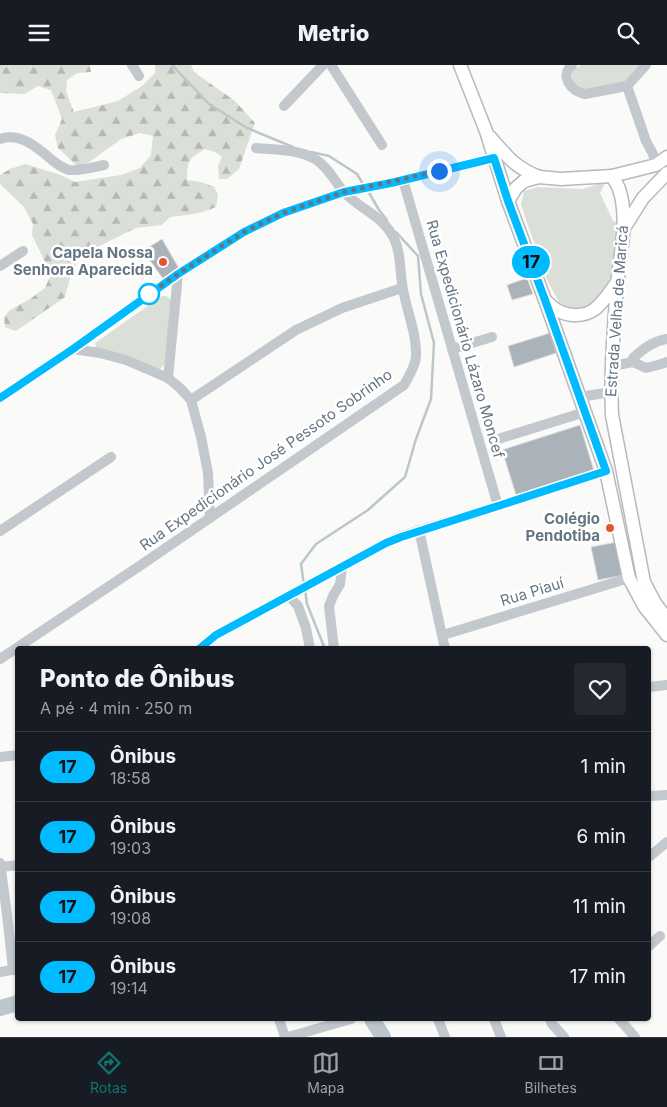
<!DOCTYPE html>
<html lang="pt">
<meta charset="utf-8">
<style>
:root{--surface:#171b24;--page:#242831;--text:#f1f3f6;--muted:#9ea1a6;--line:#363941;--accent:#0f766e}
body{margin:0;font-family:Inter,sans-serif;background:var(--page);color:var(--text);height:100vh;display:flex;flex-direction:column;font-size:19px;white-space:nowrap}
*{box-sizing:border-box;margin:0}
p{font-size:16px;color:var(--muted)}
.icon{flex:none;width:28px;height:28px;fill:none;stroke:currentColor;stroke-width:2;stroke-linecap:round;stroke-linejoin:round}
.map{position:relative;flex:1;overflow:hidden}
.drawer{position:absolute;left:15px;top:581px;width:636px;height:375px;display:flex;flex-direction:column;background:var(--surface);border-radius:5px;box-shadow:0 1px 4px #0004}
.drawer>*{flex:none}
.badge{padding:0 10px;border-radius:16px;font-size:18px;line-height:32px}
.you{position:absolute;width:25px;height:25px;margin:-12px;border:4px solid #fff;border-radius:50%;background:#1a73e8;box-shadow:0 0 0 8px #1a73e833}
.map>.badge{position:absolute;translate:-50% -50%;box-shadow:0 0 0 2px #fff}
.round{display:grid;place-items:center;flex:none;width:52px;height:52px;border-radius:5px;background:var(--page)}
.overview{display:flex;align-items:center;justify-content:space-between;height:85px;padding:0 25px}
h1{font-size:24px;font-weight:800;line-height:38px}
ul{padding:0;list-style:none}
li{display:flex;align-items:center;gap:15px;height:70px;padding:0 25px;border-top:1px solid var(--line)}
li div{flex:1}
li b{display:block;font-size:19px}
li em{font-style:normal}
li .badge{min-width:55px;font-weight:700;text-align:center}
header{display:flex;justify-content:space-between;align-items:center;height:65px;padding:0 25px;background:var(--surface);font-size:22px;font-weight:800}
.dock{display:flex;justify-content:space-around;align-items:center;height:70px;border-top:1px solid var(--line);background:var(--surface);font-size:14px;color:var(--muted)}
.dock a{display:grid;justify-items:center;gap:2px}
.dock .active{color:var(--accent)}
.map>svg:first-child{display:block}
.green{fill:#dadfd7}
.forest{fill:url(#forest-firs)}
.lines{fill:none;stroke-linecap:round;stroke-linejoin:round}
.stream{stroke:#bbc7cb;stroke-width:2.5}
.river{stroke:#bbc7cb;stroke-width:16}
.building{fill:#aab3b9;stroke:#dcdcda}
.major-casing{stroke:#b5babe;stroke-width:15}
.minor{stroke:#c3c8cc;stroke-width:10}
.major{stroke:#fff;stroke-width:12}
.line-casing{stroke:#fff;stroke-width:11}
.line{stroke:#0bf;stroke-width:8}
.walk{stroke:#657683;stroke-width:5;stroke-dasharray:0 9}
.poi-dot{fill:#e4572e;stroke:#fff;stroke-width:2}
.stop-dot{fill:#fff;stroke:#0bf;stroke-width:2.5}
.labels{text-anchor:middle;stroke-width:5;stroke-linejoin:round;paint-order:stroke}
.poi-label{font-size:15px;font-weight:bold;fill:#657683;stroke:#fff;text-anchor:end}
.street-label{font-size:15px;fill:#657683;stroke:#fff}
</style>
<header><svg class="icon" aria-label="menu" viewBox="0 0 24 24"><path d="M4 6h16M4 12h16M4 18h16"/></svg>Metrio<svg class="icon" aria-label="search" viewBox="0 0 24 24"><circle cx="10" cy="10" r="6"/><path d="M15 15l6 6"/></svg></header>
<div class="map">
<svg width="667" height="972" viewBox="0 0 667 972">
<defs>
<pattern id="forest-firs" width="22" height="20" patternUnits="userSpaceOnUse" patternTransform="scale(1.25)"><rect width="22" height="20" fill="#dadfd7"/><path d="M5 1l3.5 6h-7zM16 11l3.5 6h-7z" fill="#b4b9b4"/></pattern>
</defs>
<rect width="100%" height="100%" fill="#fafaf8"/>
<g class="green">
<path d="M581 0H641L629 14 622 18 585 24C576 22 569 14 573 5Z"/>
<path d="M606 117 600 128 613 156 621 158 615 209 606 228 589 243 574 245 559 237 547 215 521 140 524 126 538 122 582 124Z"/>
<path d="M162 231H167L171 235 165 297 164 300 159 305 96 283 95 278Z"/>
</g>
<path class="forest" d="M0 0H90L91 7 77 8 67 15 66 27 74 47 118 36 142 21 155 8V0H191L194 7 235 36 255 58 239 104 227 114H219L218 101 222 92 215 87 205 84C187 95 188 95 187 115L201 117 214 122 218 129 216 142C201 149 187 150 170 152L162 160 136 163 89 186 78 195 70 213 65 232 16 266 5 262 4 252 10 245 30 234 45 223 51 209 32 170 33 159 24 142 1 120 0 117V110L10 104 25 99 58 109 75 117 121 110 140 103 151 90 153 71 140 68 121 74 88 98 77 101 58 83 55 70 62 54 51 25 38 21 24 29 0 28Z"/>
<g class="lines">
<g class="stream">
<path d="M172 0 209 39 247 63 293 82"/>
<path d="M311 87 329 91 357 109 363 119"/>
<path d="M368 126 379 145 387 155"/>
<path d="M304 520 301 499 316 479 368 445 405 412 416 374 431 334 434 278 421 229 418 191 396 167"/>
<path d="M305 525 307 539 325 584"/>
</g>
<g class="river">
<path d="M0 943 18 938"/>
<path d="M372 954 383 972"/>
</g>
</g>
<g class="building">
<path d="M162 174 180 205 164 215 143 186Z"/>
<path d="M527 213 533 229 512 235 507 220Z"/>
<path d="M550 268 556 288 514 302 508 281Z"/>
<path d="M580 360 594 406 516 430 502 385Z"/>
<path d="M617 477 624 510 598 515 591 482Z"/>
</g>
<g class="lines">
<g class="major-casing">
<g id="major">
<path d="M460 0 486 66 508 136 545 235 606 406 629 513 644 541 667 570"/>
<path d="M490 72C507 91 514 102 539 112"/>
<path d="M612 111C614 115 618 120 619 124 629 153 620 190 617 220 614 263 610 307 612 350L644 517 655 538 667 554"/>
<path d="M508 136 516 123 524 116 539 112 561 114 612 111 656 100 667 92"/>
<path d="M624 163 643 133 667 108"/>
<path d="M545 235C549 239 553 243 557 245 569 252 584 252 595 244 604 237 611 225 618 216"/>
</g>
</g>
<g class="minor">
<path d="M132 0 139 11"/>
<path d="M331 0 382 80"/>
<path d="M572 0C559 11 571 26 585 29L627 21 646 0"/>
<path d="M627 21 646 76 653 89 656 100"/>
<path d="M284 41 323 0"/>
<path d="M0 74C20 67 38 83 52 95 57 99 63 103 69 105 79 106 94 102 104 100"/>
<path d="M403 115 498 441"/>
<path d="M0 201 23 186"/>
<path d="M178 209 168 313 180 323 191 335 201 372 208 408 210 453"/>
<path d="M73 284 100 288 126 295 168 313"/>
<path d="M452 284 492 272"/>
<path d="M633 297V293C643 284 653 276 667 274"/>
<path d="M633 297 646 303 658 300 667 297"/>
<path d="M612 301 633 297"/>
<path d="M580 332 611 327"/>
<path d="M0 333 73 284 178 209 244 167 283 148 344 127 391 118 494 93"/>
<path d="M191 335 296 265 342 243 402 223"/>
<path d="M495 375 585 347"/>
<path d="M419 465 445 584"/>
<path d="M0 466 111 392"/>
<path d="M289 531 298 541 306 563 310 584"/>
<path d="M443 570 629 513"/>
<path d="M199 584 216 570 386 478 401 471 498 441 606 406"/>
<path d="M334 584 329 541 333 531 340 519 342 503"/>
<path d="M0 594 144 498 404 320C409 311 415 302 416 292 417 269 407 247 403 224 399 205 402 185 391 168 380 150 357 142 343 126 334 115 327 101 315 94 298 84 275 85 256 83"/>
<path d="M649 622 667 620"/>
<path d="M0 692 18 690"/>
<path d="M649 731 667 730"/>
<path d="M649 792 667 777"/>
<path d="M0 798 7 849 13 905"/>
<path d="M0 802 18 800"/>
<path d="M649 881 660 871"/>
<path d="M0 907 18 904"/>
<path d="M279 954 285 972"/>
<path d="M438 954 445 972"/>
<path d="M494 954 501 972"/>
<path d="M550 954 552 959 564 972"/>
<path d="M619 954 635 972"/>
<path d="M288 972 351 954"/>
</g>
<use href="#major" class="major"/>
</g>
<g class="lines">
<g class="line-casing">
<path id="line" d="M0 333 73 284 178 209 244 167 283 148 344 127 391 118 494 93 508 136 545 235 606 406 498 441 401 472 386 478 216 570 199 584"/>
</g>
<use href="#line" class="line"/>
<path class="walk" d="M149 229 148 230 178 209 244 167 283 148 344 127 439 106"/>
</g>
<g class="poi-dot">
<circle cx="163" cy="197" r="5"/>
<circle cx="610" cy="463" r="5"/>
</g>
<circle class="stop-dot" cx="149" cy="229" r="10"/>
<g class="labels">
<g class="poi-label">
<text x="153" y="193">Capela Nossa<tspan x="153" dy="17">Senhora Aparecida</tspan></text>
<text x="600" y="459">Colégio<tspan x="600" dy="17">Pendotiba</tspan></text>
</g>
<g class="street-label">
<text transform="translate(617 246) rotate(-86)" y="5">Estrada Velha de Maricá</text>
<text transform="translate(465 274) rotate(74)" y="5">Rua Expedicionário Lázaro Moncef</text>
<text transform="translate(266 395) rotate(-35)" y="5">Rua Expedicionário José Pessoto Sobrinho</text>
<text transform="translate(532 527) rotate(-17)" y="5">Rua Piauí</text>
</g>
</g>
</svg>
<div class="you" style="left:439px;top:106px"></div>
<b class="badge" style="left:531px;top:197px;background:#0bf;color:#111">17</b>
<section class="drawer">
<div class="overview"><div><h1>Ponto de Ônibus</h1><p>A pé · 4 min · 250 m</p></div><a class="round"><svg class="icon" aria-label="heart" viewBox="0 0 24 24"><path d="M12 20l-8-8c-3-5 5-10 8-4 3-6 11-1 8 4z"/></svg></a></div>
<ul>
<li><span class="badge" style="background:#0bf;color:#111">17</span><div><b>Ônibus</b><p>18:58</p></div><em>1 min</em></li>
<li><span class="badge" style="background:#0bf;color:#111">17</span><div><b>Ônibus</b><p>19:03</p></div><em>6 min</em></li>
<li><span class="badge" style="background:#0bf;color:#111">17</span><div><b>Ônibus</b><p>19:08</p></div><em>11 min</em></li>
<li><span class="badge" style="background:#0bf;color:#111">17</span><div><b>Ônibus</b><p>19:14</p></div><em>17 min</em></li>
</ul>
</section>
</div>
<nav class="dock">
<a class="active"><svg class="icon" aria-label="directions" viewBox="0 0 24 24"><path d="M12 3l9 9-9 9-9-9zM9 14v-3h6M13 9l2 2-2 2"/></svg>Rotas</a>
<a><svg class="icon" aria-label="map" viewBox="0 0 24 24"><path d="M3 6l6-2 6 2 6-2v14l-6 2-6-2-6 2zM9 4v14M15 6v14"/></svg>Mapa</a>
<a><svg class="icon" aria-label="tickets" viewBox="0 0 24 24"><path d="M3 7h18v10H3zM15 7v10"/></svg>Bilhetes</a>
</nav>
